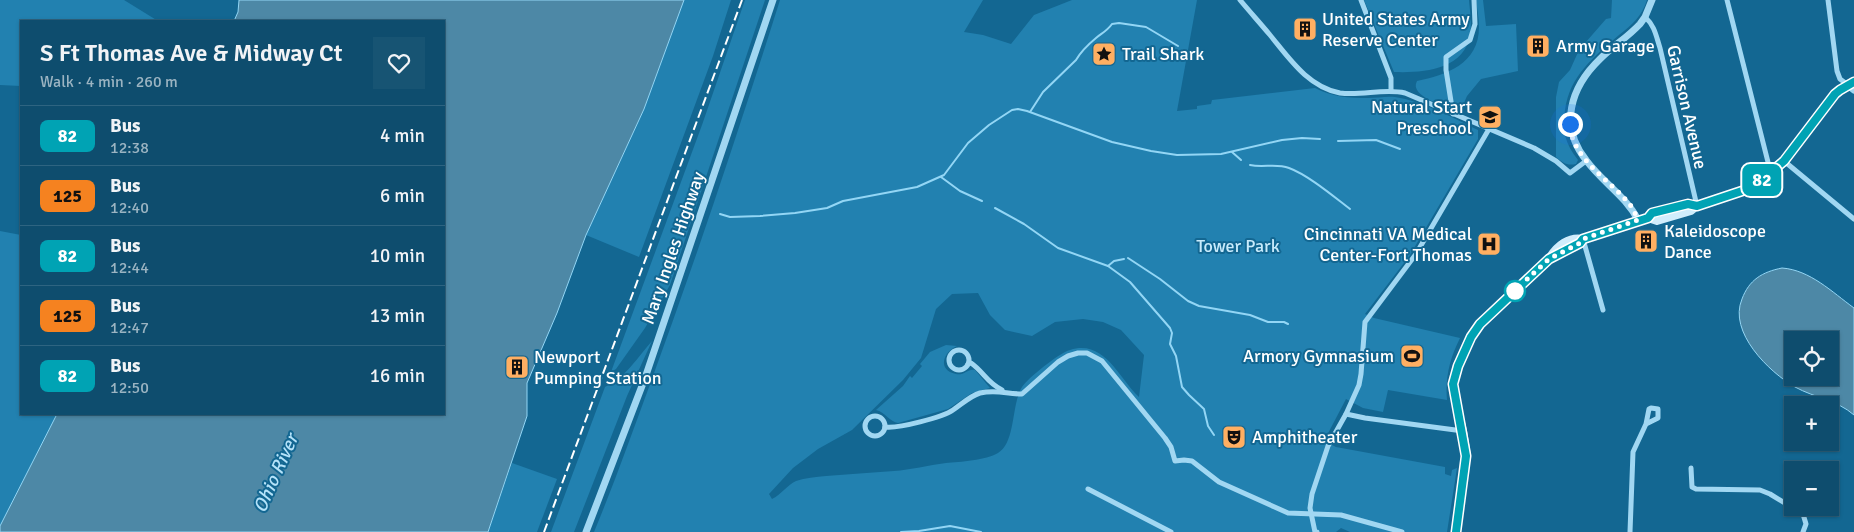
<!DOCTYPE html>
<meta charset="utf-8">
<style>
:root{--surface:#0e4d6e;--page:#175473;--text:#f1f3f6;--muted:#9bb4c2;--line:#2e6481}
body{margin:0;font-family:Signika,sans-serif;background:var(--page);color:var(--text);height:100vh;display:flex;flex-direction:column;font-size:19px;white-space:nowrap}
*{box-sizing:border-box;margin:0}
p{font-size:16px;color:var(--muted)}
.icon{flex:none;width:28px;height:28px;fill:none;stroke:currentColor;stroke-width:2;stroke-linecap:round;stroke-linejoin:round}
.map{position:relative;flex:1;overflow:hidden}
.drawer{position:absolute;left:20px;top:20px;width:425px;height:395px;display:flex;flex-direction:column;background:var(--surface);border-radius:0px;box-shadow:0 1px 4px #0004,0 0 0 1px var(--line)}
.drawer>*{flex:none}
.badge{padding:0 10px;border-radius:8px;font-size:18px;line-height:32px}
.fabs{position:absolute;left:1784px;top:331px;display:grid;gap:10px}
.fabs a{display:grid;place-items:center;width:55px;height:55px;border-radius:0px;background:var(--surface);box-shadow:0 1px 4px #0004,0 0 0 1px var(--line);font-size:25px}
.you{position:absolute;width:25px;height:25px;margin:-12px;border:4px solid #fff;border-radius:50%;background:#1a73e8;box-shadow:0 0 0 8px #1a73e833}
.map>.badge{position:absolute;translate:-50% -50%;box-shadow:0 0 0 2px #fff}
.round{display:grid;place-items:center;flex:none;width:52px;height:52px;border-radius:0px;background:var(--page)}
.head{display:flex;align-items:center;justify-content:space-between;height:85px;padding:0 20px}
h1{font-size:24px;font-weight:600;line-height:38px}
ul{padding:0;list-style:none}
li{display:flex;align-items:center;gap:15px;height:60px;padding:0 20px;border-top:1px solid var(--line)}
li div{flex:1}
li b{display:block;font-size:19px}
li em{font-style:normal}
li .badge{min-width:55px;font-weight:700;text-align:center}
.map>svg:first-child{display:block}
.green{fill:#2281b0;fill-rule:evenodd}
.water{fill:#4d88a6;stroke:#93d6f5;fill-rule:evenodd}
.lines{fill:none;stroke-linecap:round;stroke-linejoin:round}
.stream{stroke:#93d6f5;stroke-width:2}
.minor{stroke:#a1d7f2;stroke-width:5}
.tertiary{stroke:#a1d7f2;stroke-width:7}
.secondary{stroke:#d0edfc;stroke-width:8}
.rail{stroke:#fff;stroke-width:2;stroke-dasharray:9 4;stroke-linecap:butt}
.line-casing{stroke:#fff;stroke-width:11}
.line{stroke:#00a3b4;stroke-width:8}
.walk{stroke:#fff;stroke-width:5;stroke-dasharray:0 9}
.stop-dot{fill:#fff;stroke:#00a3b4;stroke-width:2.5}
.labels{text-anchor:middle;stroke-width:4;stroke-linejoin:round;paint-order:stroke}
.poi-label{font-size:18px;fill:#fff;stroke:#136792;text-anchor:start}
.street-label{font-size:18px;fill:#fff;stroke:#136792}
.park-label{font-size:18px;fill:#c8ebfc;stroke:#136792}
.water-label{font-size:19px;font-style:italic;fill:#b5e3fa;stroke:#136792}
</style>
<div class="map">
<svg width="1854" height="532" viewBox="0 0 1854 532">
<rect width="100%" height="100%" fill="#136792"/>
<g class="green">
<path d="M0 0H124L158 21H21V86L0 85Z"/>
<path d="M684 0H731L713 56 639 257 586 235 644 109Z"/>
<path d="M745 0H765L670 285 645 328 616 369 611 372 702 125Z"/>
<path d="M780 0H983L964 32 983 35 1011 44 1034 15 1072 0H1197L1177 111 1197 109V106L1211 104 1212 100 1315 88C1332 97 1349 98 1368 98 1377 98 1386 96 1395 97 1422 101 1453 118 1478 130V139L1410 255 1365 314 1374 318 1460 338C1450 358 1445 377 1447 400L1388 390 1383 412 1363 408 1346 399 1324 441 1336 447 1445 467V474L1451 476 1452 470 1457 468 1447 532H1350L1341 528 1336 532H594C614 484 631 436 649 387 696 259 739 130 780 0ZM978 293 990 315 1005 330 1032 336 1055 322 1083 319 1103 322 1121 330 1144 355 1139 397C1119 379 1105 339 1070 350 1059 353 1028 378 1022 387 1011 405 1016 442 998 453 986 460 960 462 946 463 928 465 911 470 894 471 871 473 848 474 826 476 816 477 805 478 796 481 787 485 781 495 772 499L769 494 793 468 818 449 852 430 903 380 921 358 936 309 952 294Z"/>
<path d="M1364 0H1469C1470 12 1472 23 1470 35 1464 70 1423 73 1394 72Z"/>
<path d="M1476 0H1483L1486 26 1516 24 1518 71 1481 79 1467 96 1460 112C1449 107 1408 97 1417 81 1446 75 1479 64 1479 27 1479 18 1477 9 1476 0Z"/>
<path d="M1612 0H1647C1642 16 1632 25 1619 35 1594 57 1570 75 1565 110 1561 130 1566 145 1578 160L1576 164C1567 166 1563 163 1556 157V97L1559 82 1570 70 1579 50 1606 19 1611 18Z"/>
<path d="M0 231 21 235V414H57L0 526Z"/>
<path d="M652 341 627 396 574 532H551L605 387C626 377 637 358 652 341Z"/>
<path d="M946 345 957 346C943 352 937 370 956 374 964 376 968 368 975 370L990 388 972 393 948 409 898 423C890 422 885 412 876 410L903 386 910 376 912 378 922 366 920 364 930 352Z"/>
<path d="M512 463 557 479 537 532H488Z"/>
</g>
<g class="water">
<path d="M239 0H684L644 109 586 235 557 313 527 383V416L488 532H0V526L57 414H444V21H234L238 12Z"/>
<path d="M1782 268C1810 270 1832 292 1854 308V415C1837 400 1815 398 1795 387 1769 372 1728 332 1742 299 1749 280 1762 272 1782 268ZM1792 340H1830V378H1792Z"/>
</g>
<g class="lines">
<g class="stream">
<path d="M1030 112 1043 92 1076 60C1080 53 1090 43 1096 38 1102 33 1107 31 1112 24L1119 23 1146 27 1178 46"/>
<path d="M1338 141 1376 140 1400 149"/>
<path d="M1232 152 1241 160"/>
<path d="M1250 165C1263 168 1276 163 1289 168 1308 175 1333 196 1350 209"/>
<path d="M941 177 960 191 982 201"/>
<path d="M995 208 1024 224 1058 248 1108 266 1130 282 1170 328 1172 333 1170 344 1176 356 1182 387 1189 395 1204 409 1208 426 1214 435"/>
<path d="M720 214 730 217 760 216 795 213 827 208 843 201 917 187 944 175 968 143 989 125 1012 110 1018 109 1027 111 1112 142 1151 151 1177 155 1221 154 1282 140 1302 138 1320 139"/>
<path d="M1128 258 1160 279 1188 301 1199 306 1250 315 1268 322H1284L1288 324"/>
<path d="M1108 266 1114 261 1124 259"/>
<path d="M901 532 919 531 950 526 981 532"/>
</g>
<g class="minor">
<path d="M1240 0C1250 12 1260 23 1270 35 1289 58 1308 87 1340 93 1362 96 1384 88 1405 93L1534 148 1556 161 1570 173 1586 161"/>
<path d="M1361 0 1391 78V91"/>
<path d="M1727 0 1771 174"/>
<path d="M1828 0 1837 71 1840 79 1848 85"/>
<path d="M1645 17C1655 26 1656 36 1660 48L1697 206"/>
<path d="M1453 114 1446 70V57L1470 40 1475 24 1474 0"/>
<path d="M1784 161 1854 219"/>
<path d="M1583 239 1603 310"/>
<circle cx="959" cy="360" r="10"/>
<path d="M968 364 971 363C984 372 986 382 1002 390"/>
<path d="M1346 414 1365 418 1463 431"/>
<circle cx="875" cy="426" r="10"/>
<path d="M885 427C898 429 943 417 953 410 962 404 970 396 980 393 997 389 1006 394 1022 394L1058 362 1068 356 1078 353H1087L1102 361 1165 438 1171 447 1175 461 1184 460 1192 461 1219 482 1288 513 1341 515 1402 532"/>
<path d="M1691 468 1692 487 1696 489 1760 490 1770 494 1803 514 1806 524 1803 532"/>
<path d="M1088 489 1171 532"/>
<path d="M1317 532H1315L1310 508 1312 494 1328 446 1346 414 1359 385 1361 374 1365 322 1416 254 1489 129"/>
<path d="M1630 532 1633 452 1646 424 1658 418V409L1651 408 1649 409 1646 424"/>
</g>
<g class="tertiary">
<path d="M1848 85 1854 90"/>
<path d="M1638 220C1626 196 1602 182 1586 160 1559 126 1570 88 1600 59 1613 46 1628 37 1640 24L1645 17 1652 0"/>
<path d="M586 532 645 378 773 0"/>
</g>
<g class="secondary">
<path d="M1648 218 1657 221 1691 211 1697 206C1723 197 1750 191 1771 173 1803 146 1817 102 1854 81"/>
<path d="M1550 257C1557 246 1569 236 1583 239"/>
<path d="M1455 532 1467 456 1463 431 1454 394 1453 385 1458 365 1471 337 1486 318 1549 259 1579 243 1583 239 1648 218 1652 213 1688 203 1697 206"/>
</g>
<path class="rail" d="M544 532 742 0"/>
</g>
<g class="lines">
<g class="line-casing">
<path id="line" d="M1456 532 1466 456 1453 384 1458 366 1471 337 1480 324 1549 259 1580 243 1583 239 1648 218 1652 213 1688 204 1697 206 1745 190 1760 181 1784 161 1835 94 1840 90 1854 82"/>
</g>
<use href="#line" class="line"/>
<path class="walk" d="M1515 291 1511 294 1549 259 1580 243 1583 239 1638 220C1636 216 1634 210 1631 206 1612 181 1571 159 1570 124"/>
</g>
<defs>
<g id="building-square" transform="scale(1.25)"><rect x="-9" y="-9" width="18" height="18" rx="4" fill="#ffaf62" stroke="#136792"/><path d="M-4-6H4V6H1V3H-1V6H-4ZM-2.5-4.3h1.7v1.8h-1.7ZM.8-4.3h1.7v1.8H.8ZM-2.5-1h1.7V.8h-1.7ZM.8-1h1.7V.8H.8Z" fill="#111"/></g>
<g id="sight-square" transform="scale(1.25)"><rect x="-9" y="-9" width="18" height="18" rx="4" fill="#ffaf62" stroke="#136792"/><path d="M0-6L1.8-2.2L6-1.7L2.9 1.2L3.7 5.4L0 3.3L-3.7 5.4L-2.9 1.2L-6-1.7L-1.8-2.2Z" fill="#111"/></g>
<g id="school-square" transform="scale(1.25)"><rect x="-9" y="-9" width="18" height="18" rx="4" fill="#ffaf62" stroke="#136792"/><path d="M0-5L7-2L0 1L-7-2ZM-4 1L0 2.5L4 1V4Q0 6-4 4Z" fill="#111"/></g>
<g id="hospital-square" transform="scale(1.25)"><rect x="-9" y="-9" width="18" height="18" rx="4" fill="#ffaf62" stroke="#136792"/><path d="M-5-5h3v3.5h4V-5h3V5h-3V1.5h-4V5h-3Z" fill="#111"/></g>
<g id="stadium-square" transform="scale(1.25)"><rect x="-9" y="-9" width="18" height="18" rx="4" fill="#ffaf62" stroke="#136792"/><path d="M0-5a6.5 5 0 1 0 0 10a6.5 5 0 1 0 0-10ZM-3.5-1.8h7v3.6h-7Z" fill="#111"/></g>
<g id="theatre-square" transform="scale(1.25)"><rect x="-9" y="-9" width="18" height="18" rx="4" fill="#ffaf62" stroke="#136792"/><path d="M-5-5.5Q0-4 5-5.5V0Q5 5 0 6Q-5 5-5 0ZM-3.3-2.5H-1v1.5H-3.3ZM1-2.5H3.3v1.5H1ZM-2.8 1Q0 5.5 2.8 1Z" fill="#111"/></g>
</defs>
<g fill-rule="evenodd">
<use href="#building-square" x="1305" y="29"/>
<use href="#building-square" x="1538" y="46"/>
<use href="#sight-square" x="1104" y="54"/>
<use href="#school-square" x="1490" y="117"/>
<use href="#building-square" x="1646" y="241"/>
<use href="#hospital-square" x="1489" y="244"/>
<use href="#stadium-square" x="1412" y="356"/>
<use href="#building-square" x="517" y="367"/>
<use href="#theatre-square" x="1234" y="437"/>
</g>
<circle class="stop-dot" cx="1515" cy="291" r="10"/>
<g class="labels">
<g class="poi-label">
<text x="1322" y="25">United States Army<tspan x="1322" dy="21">Reserve Center</tspan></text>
<text x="1556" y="52">Army Garage</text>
<text x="1122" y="60">Trail Shark</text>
<text x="1472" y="113" text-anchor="end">Natural Start<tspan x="1472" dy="21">Preschool</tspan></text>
<text x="1664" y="237">Kaleidoscope<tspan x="1664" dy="21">Dance</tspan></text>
<text x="1472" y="240" text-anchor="end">Cincinnati VA Medical<tspan x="1472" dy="21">Center-Fort Thomas</tspan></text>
<text x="1394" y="362" text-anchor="end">Armory Gymnasium</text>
<text x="534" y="363">Newport<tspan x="534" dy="21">Pumping Station</tspan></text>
<text x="1252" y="443">Amphitheater</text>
</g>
<g class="street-label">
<text transform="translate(1687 107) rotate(77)" y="6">Garrison Avenue</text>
<text transform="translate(673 248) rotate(-71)" y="6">Mary Ingles Highway</text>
</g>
<g class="park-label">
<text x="1238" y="252">Tower Park</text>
</g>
<g class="water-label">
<text transform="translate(275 473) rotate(-66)" y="7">Ohio River</text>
</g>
</g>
</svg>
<div class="fabs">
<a><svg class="icon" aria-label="locate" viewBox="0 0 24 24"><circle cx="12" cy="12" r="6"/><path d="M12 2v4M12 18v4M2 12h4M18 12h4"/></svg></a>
<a>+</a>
<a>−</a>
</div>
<div class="you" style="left:1570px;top:124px"></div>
<b class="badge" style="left:1762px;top:180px;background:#00a3b4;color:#fff">82</b>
<section class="drawer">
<div class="head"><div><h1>S Ft Thomas Ave &amp; Midway Ct</h1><p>Walk · 4 min · 260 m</p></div><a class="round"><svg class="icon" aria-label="heart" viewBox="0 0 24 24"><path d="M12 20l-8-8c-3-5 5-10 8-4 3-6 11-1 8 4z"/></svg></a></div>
<ul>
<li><span class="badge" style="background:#00a3b4;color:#fff">82</span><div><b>Bus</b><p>12:38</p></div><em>4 min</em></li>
<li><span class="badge" style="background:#f58220;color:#111">125</span><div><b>Bus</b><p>12:40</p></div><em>6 min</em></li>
<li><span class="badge" style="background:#00a3b4;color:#fff">82</span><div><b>Bus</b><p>12:44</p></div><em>10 min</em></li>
<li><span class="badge" style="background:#f58220;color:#111">125</span><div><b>Bus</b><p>12:47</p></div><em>13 min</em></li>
<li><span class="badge" style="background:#00a3b4;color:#fff">82</span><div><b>Bus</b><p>12:50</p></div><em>16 min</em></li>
</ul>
</section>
</div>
